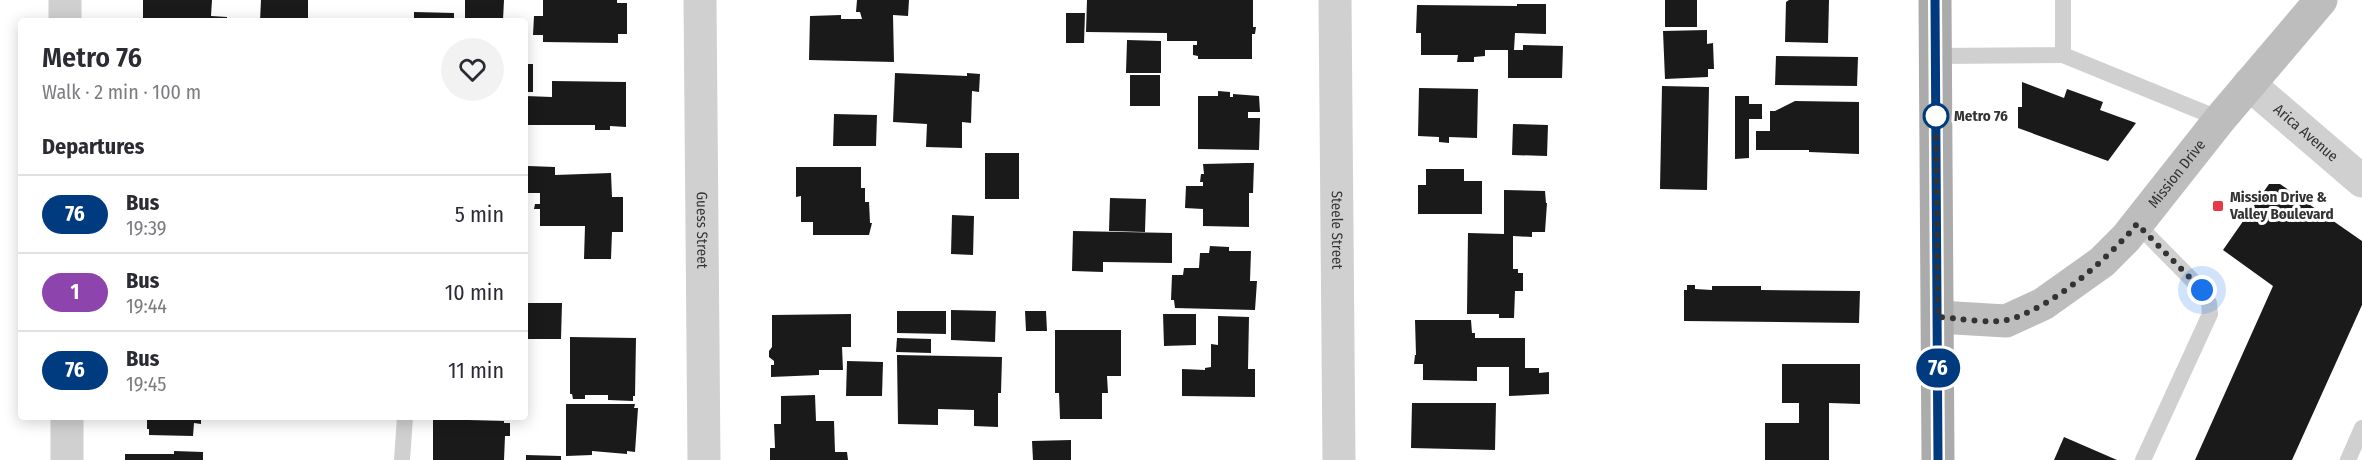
<!DOCTYPE html>
<meta charset="utf-8">
<style>
:root{--surface:#fff;--page:#f2f2f3;--text:#2b2b33;--muted:#7c7c81;--line:#e1e1e2}
body{margin:0;font-family:"Fira Sans Condensed",sans-serif;background:var(--page);color:var(--text);height:100vh;display:flex;flex-direction:column;font-size:22px;white-space:nowrap}
*{box-sizing:border-box;margin:0}
p{font-size:20px;color:var(--muted)}
.icon{flex:none;width:33px;height:33px;fill:none;stroke:currentColor;stroke-width:2;stroke-linecap:round;stroke-linejoin:round}
.map{position:relative;flex:1;overflow:hidden}
.details{position:absolute;left:18px;top:18px;width:510px;height:402px;display:flex;flex-direction:column;background:var(--surface);border-radius:6px;box-shadow:0 3px 15px #0003}
.details>*{flex:none}
.badge{padding:0 12px;border-radius:20px;font-size:21px;line-height:39px}
.you{position:absolute;width:30px;height:30px;margin:-15px;border:4px solid #fff;border-radius:50%;background:#1a73e8;box-shadow:0 0 0 9px #1a73e833}
.map>.badge{position:absolute;translate:-50% -50%;box-shadow:0 0 0 3px #fff}
h2{padding:0 24px;font-size:22px;line-height:54px}
.round{display:grid;place-items:center;flex:none;width:63px;height:63px;border-radius:32px;background:var(--page)}
.headline{display:flex;align-items:center;justify-content:space-between;height:102px;padding:0 24px}
h1{font-size:28px;font-weight:600;line-height:45px}
ul{padding:0;list-style:none}
li{display:flex;align-items:center;gap:18px;height:78px;padding:0 24px;border-top:2px solid var(--line)}
li div{flex:1}
li b{display:block;font-size:22px}
li em{font-style:normal}
li .badge{min-width:66px;font-weight:700;text-align:center}
.map>svg:first-child{display:block}
.building{fill:#1a1a1a}
.lines{fill:none;stroke-linecap:round;stroke-linejoin:round}
.service{stroke:#d0d0d0;stroke-width:16}
.minor{stroke:#d0d0d0;stroke-width:33}
.secondary{stroke:#bdbdbd;stroke-width:33}
.primary{stroke:#ababab;stroke-width:33}
.line-casing{stroke:#fff;stroke-width:14}
.line{stroke:#003b80;stroke-width:9}
.walk{stroke:#333;stroke-width:6;stroke-dasharray:0 10.8}
.stop-dot{fill:#fff;stroke:#003b80;stroke-width:3}
.poi-dot{fill:#e63946;stroke:#fff;stroke-width:2}
.labels{text-anchor:middle;stroke-width:6;stroke-linejoin:round;paint-order:stroke}
.stop-label{font-size:15px;font-weight:bold;fill:#333;stroke:#fff;text-anchor:start}
.street-label{font-size:15px;fill:#333;stroke:#fff}
.poi-label{font-size:15px;font-weight:bold;fill:#333;stroke:#fff;text-anchor:start}
</style>
<div class="map">
<svg width="2362" height="460" viewBox="0 0 2362 460">
<rect width="100%" height="100%" fill="#fff"/>
<g class="building">
<path d="M143 0H212L211 16 227 17V21H143Z"/>
<path d="M261 0H308V21H260Z"/>
<path d="M465 0H504L503 20H465Z"/>
<path d="M543 0H617V3H627V34H618V43L543 42V35H533L534 16H543Z"/>
<path d="M857 0H909L908 16 893 15 894 62 809 60 810 16 841 15V19H862L860 12H856Z"/>
<path d="M1087 0H1253V27H1256L1255 34H1252V59H1198V56L1193 55V45H1197V41H1167V33L1086 32Z"/>
<rect x="1665" y="0" width="32" height="27"/>
<path d="M1789 0H1829L1828 43 1785 42 1786 2Z"/>
<path d="M1517 4H1546V34L1515 33 1514 50H1523V45L1563 46 1562 78H1508V50H1485V56L1474 57V62H1457L1458 55H1421V33H1416L1417 5 1517 6Z"/>
<path d="M414 12 454 13V21H414Z"/>
<path d="M1066 13H1085L1084 43H1066Z"/>
<path d="M1707 30V44L1713 43 1714 69H1708V77L1665 79 1663 31Z"/>
<path d="M1127 40 1161 41V73H1126Z"/>
<path d="M1776 56 1858 57 1857 86 1775 85Z"/>
<rect x="525" y="64" width="8" height="28"/>
<path d="M895 73 967 76V73L980 74 979 92 972 91 971 123 962 122V148L926 147 927 124 893 122Z"/>
<rect x="1130" y="75" width="30" height="31"/>
<path d="M552 81 626 82V127L610 126V130H595V125H525V96L552 97Z"/>
<path d="M2022 82 2064 98 2067 89 2103 102 2100 110 2136 123 2108 161 2018 128V107H2022Z"/>
<path d="M1662 86 1709 87 1707 190 1660 189Z"/>
<path d="M1419 88 1478 89 1477 138 1449 137V143L1439 142V137L1418 136Z"/>
<path d="M1218 91 1230 92V97H1233V94L1259 96 1260 112H1248V118H1260L1259 150 1198 149V96H1218Z"/>
<path d="M1735 96H1749V104H1762V119H1749V158L1735 159Z"/>
<path d="M1795 101 1859 102V154L1809 152V150H1756V131H1770V111H1775Z"/>
<path d="M834 114 877 115 876 146H833Z"/>
<path d="M1513 124 1548 125 1547 156 1512 155Z"/>
<rect x="985" y="153" width="34" height="46"/>
<path d="M1247 163H1254L1253 193H1249V227L1203 226V209L1185 208 1186 186H1203V182H1200L1201 174H1204L1203 164Z"/>
<path d="M528 166 555 167V175L611 173 612 197H623V232H612L611 259H584L585 226H540V209H534L535 204H540V193H528Z"/>
<path d="M796 167H861V188H865V202H869L870 223H872L869 235H813V222H801V196L796 197Z"/>
<path d="M1426 169H1464V181H1482V214H1418V185H1426Z"/>
<path d="M2269 184H2280L2362 241V305L2292 460H2195L2273 286 2223 250Z"/>
<path d="M1504 190 1545 191 1546 203H1547L1545 232H1532V237L1513 236V269H1518V273H1523V291H1515L1514 318H1499V314H1467L1468 233 1504 234Z"/>
<path d="M1110 198 1146 199 1145 232 1109 231Z"/>
<path d="M952 215 974 216 973 255 951 254Z"/>
<path d="M1073 231 1172 233V263L1103 262V272L1072 271Z"/>
<path d="M1210 246 1229 247V251H1251L1250 281H1257L1255 310 1175 308 1174 300H1171L1172 275H1183L1184 268H1199L1200 253H1209Z"/>
<path d="M1687 285H1695V289L1712 290V286H1761V290L1860 291 1859 323 1684 321V290H1687Z"/>
<path d="M526 303H562L561 339H525Z"/>
<path d="M951 310 996 311 995 342 951 340Z"/>
<path d="M897 311H946V334L897 333Z"/>
<path d="M1025 311H1046L1047 331H1026Z"/>
<path d="M851 314V347H842L843 370H819V375L771 377V365H774V361L769 357V351L772 347V315Z"/>
<path d="M1163 314H1196V345L1164 346Z"/>
<path d="M1218 316 1249 317 1248 369H1255V397L1182 396V369L1205 370V368L1211 367V344L1218 345Z"/>
<path d="M1415 320H1471L1472 333H1475V338H1525V368H1539V373L1549 372V394L1509 396V367H1477V381L1423 380V364H1414L1415 355H1416Z"/>
<path d="M1055 330H1121V376H1107L1108 393H1102V419H1060L1059 393H1055Z"/>
<path d="M570 337 636 338 635 396H633V401L608 400V395H585V399H573L572 394H570Z"/>
<path d="M897 338 931 339V353L896 352Z"/>
<path d="M897 355 1002 357 1001 393H998V427L974 426V410L938 409V425L898 424Z"/>
<path d="M847 361 883 362 882 396H846Z"/>
<path d="M1782 364H1860V404L1829 403V460H1765V423H1799V403H1782Z"/>
<path d="M815 395 816 421H834L835 452H847L848 460H770V448H775L774 424H781V396Z"/>
<path d="M1412 403H1496L1495 450 1411 448Z"/>
<path d="M566 404H635L634 408H638L635 452 627 451V454L592 451V455L566 456Z"/>
<path d="M149 417H201V424L194 423 193 436 149 435V429H147V420H149Z"/>
<path d="M433 419 504 421V423H510V436H505L504 460H433Z"/>
<path d="M2064 437 2117 460H2054Z"/>
<path d="M1071 440V460H1033L1032 441Z"/>
<path d="M174 451 203 452V460H125V454H174Z"/>
<path d="M526 455 561 456V460H526Z"/>
</g>
<g class="lines">
<g class="service">
<path d="M2063 55 2220 119"/>
<path d="M1936 56 2063 55V0"/>
<path d="M2137 224 2202 290 2209 303 2210 314 2143 460"/>
<path d="M402 460 405 417"/>
<path d="M2348 460 2362 428"/>
</g>
<g class="minor">
<path d="M65 0V21"/>
<path id="s1" d="M700 0 704 460"/>
<path id="s2" d="M1335 0 1339 460"/>
<path id="s3" d="M2249 84 2362 181"/>
<path d="M67 417V460"/>
</g>
<path class="secondary" id="s4" d="M1938 317 2006 321 2043 304 2102 262 2126 238 2220 119 2321 0"/>
<path class="primary" d="M1935 0 1938 460"/>
</g>
<g class="lines">
<g class="line-casing">
<path id="line" d="M1935 0 1938 460"/>
</g>
<use href="#line" class="line"/>
<path class="walk" d="M1936 116 1938 317C1955 318 1992 324 2007 320 2051 309 2109 258 2137 224L2202 290"/>
</g>
<circle class="stop-dot" cx="1936" cy="116" r="12"/>
<rect class="poi-dot" x="2212" y="200" width="12" height="12" rx="3"/>
<g class="labels">
<g class="stop-label">
<text x="1954" y="121">Metro 76</text>
</g>
<g class="street-label">
<text dy="5" stroke="none"><textPath href="#s3" startOffset="75">Arica Avenue</textPath></text>
<text dy="5" stroke="none"><textPath href="#s4" startOffset="297">Mission Drive</textPath></text>
<text dy="5" stroke="none"><textPath href="#s1" startOffset="230">Guess Street</textPath></text>
<text dy="5" stroke="none"><textPath href="#s2" startOffset="230">Steele Street</textPath></text>
</g>
<g class="poi-label">
<text x="2230" y="202">Mission Drive &amp;<tspan x="2230" dy="17">Valley Boulevard</tspan></text>
</g>
</g>
</svg>
<div class="you" style="left:2202px;top:290px"></div>
<b class="badge" style="left:1938px;top:368px;background:#003b80;color:#fff">76</b>
<section class="details">
<div class="headline"><div><h1>Metro 76</h1><p>Walk · 2 min · 100 m</p></div><a class="round"><svg class="icon" aria-label="heart" viewBox="0 0 24 24"><path d="M12 20l-8-8c-3-5 5-10 8-4 3-6 11-1 8 4z"/></svg></a></div>
<h2>Departures</h2>
<ul>
<li><span class="badge" style="background:#003b80;color:#fff">76</span><div><b>Bus</b><p>19:39</p></div><em>5 min</em></li>
<li><span class="badge" style="background:#8e44ad;color:#fff">1</span><div><b>Bus</b><p>19:44</p></div><em>10 min</em></li>
<li><span class="badge" style="background:#003b80;color:#fff">76</span><div><b>Bus</b><p>19:45</p></div><em>11 min</em></li>
</ul>
</section>
</div>
